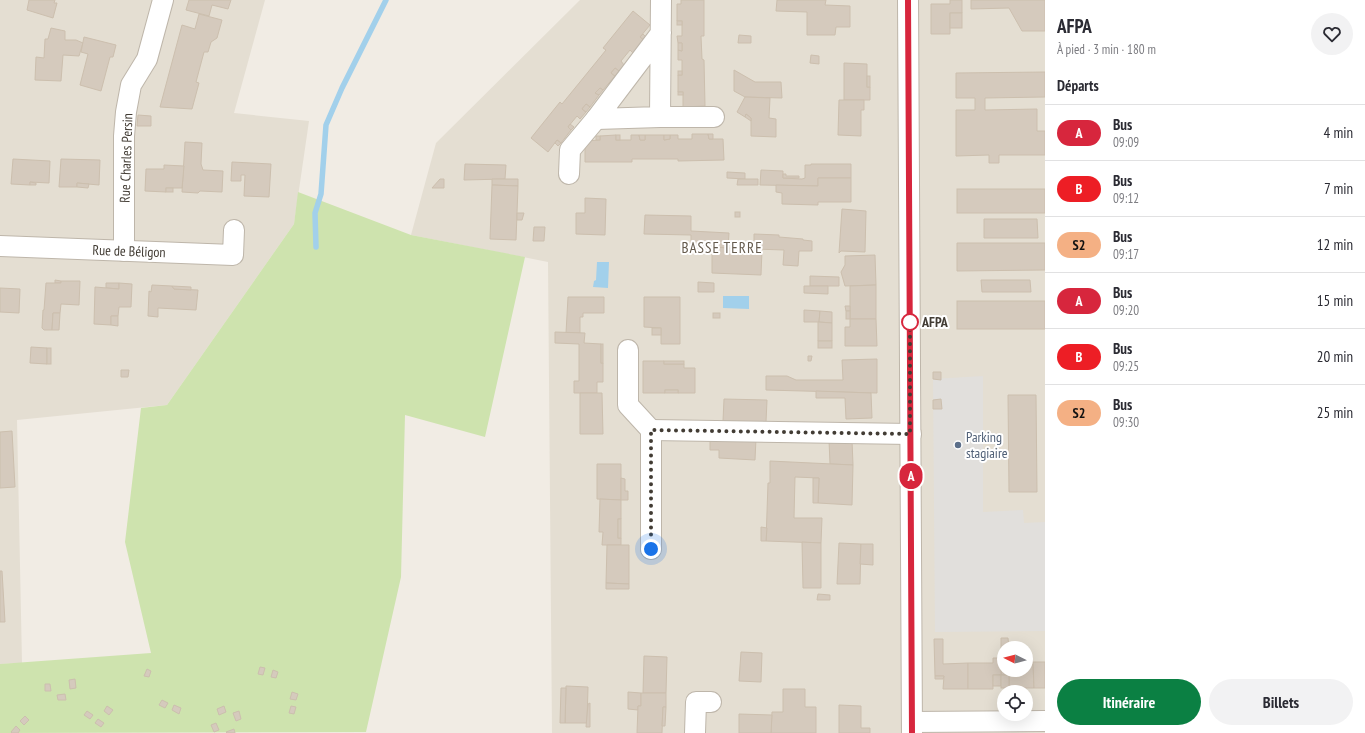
<!DOCTYPE html>
<html lang="fr">
<meta charset="utf-8">
<style>
:root{--surface:#fff;--page:#f2f2f3;--text:#2b2b33;--muted:#7c7c81;--line:#e1e1e2;--accent:#0b8043}
body{margin:0;font-family:"PT Sans Narrow",sans-serif;background:var(--page);color:var(--text);height:100vh;display:flex;flex-direction:column;font-size:15px;white-space:nowrap}
*{box-sizing:border-box;margin:0}
p{font-size:13px;color:var(--muted)}
.icon{flex:none;width:22px;height:22px;fill:none;stroke:currentColor;stroke-width:2;stroke-linecap:round;stroke-linejoin:round}
.map{position:relative;flex:1;overflow:hidden}
.drawer{display:flex;flex-direction:column;background:var(--surface);width:320px}
.drawer>*{flex:none}
.badge{padding:0 8px;border-radius:13px;font-size:14px;line-height:26px}
.needle{width:26px;rotate:276deg}
.controls{position:absolute;left:997px;top:641px;display:grid;gap:8px}
.controls a{display:grid;place-items:center;width:36px;height:36px;border-radius:50%;background:var(--surface);box-shadow:0 4px 16px #0002;font-size:20px}
.you{position:absolute;width:20px;height:20px;margin:-10px;border:3px solid #fff;border-radius:50%;background:#1a73e8;box-shadow:0 0 0 6px #1a73e833}
.map>.badge{position:absolute;translate:-50% -50%;box-shadow:0 0 0 2px #fff}
h2{padding:0 12px;font-size:15px;line-height:36px}
.round{display:grid;place-items:center;flex:none;width:42px;height:42px;border-radius:21px;background:var(--page)}
.overview{display:flex;align-items:center;justify-content:space-between;height:68px;padding:0 12px}
h1{font-size:19px;font-weight:800;line-height:30px}
.primary-button{display:flex;gap:8px;margin-top:auto;padding:8px 12px}
.primary-button a{flex:1;height:46px;border-radius:24px;background:var(--accent);color:#fff;font-size:16px;font-weight:800;line-height:46px;text-align:center}
.primary-button a+a{background:var(--page);color:var(--text)}
ul{padding:0;list-style:none}
li{display:flex;align-items:center;gap:12px;height:56px;padding:0 12px;border-top:1px solid var(--line)}
li div{flex:1}
li b{display:block;font-size:15px}
li em{font-style:normal}
li .badge{min-width:44px;font-weight:700;text-align:center}
main{display:flex;flex:1;min-height:0}
.map>svg:first-child{display:block}
.residential{fill:#e4ded2;fill-rule:evenodd}
.green{fill:#cee3ae}
.parking{fill:#e1dfdc}
.water{fill:#a2d0eb}
.lines{fill:none;stroke-linecap:round;stroke-linejoin:round}
.stream{stroke:#a2d0eb;stroke-width:5.5}
.building{fill:#d5cabd;stroke:#ccbfae}
.minor-casing{stroke:#beb6aa;stroke-width:22}
.minor{stroke:#fff;stroke-width:20}
.line-casing{stroke:#fff;stroke-width:9}
.line{stroke:#d7263d;stroke-width:6}
.walk{stroke:#423c34;stroke-width:4;stroke-dasharray:0 7.2}
.stop-dot{fill:#fff;stroke:#d7263d;stroke-width:2}
.service-dot{fill:#5c6f8a;stroke:#fff;stroke-width:1.5}
.labels{text-anchor:middle;stroke-width:4;stroke-linejoin:round;paint-order:stroke}
.street-label{font-size:14px;fill:#423c34;stroke:#fff}
.stop-label{font-size:14px;font-weight:bold;fill:#423c34;stroke:#fff;text-anchor:start}
.service-label{font-size:14px;fill:#4e5e75;stroke:#fff;text-anchor:start}
.neighbourhood-label{font-size:15px;letter-spacing:1px;fill:#645a4c;stroke:#fff}
</style>
<main>
<div class="map">
<svg width="1045" height="733" viewBox="0 0 1045 733">
<rect width="100%" height="100%" fill="#f1ece4"/>
<g class="residential">
<path d="M0 0H265L234 113 309 121 294 224 167 405 17 420 22 663 0 664Z"/>
<path d="M580 0H1045V733H552L548 262 411 235 436 143ZM1004 648H1026V670H1004ZM1004 692H1026V714H1004Z"/>
</g>
<path class="green" d="M298 192 411 235 525 257 485 437 405 415 401 577 366 732 0 733V664L151 653 125 542 141 408 167 405 294 224Z"/>
<path class="parking" d="M983 376V512L1023 510 1024 523 1045 522V631L935 632 933 379Z"/>
<g class="water">
<path d="M597 262H609L608 288 593 287 594 281 596 280Z"/>
<path d="M723 296H749V309L723 308Z"/>
</g>
<g class="lines">
<path class="stream" d="M316 247 315 213 321 194 326 125 342 88 386 0"/>
</g>
<g class="building">
<path d="M29 0H55L54 3H57L53 18 27 10Z"/>
<path d="M189 0H231L228 9 212 5 209 16 186 10Z"/>
<path d="M681 0H704V36H701L702 59 704 60 705 106 683 107V92H678V75H682V60H678V50L682 51V43H678L677 36H682V21H677V4H681Z"/>
<path d="M777 0H826L825 5 850 6V27H836L835 35H807V12L776 11Z"/>
<path d="M950 0H962V13H950V34H931V4H950Z"/>
<path d="M971 0H1045V31H1022L1009 8 971 9Z"/>
<path d="M633 11 650 25 640 37 644 40 633 53 630 50 621 61 624 65 619 71 615 68 611 73 615 76 603 90 600 88 595 93 599 95 590 107 586 104 582 109 586 112 580 119 577 116 568 127 571 130 561 143 557 140 548 152 531 138 560 102 562 104 606 50 603 48Z"/>
<rect x="950" y="13" width="12" height="15"/>
<path d="M199 14 222 20 217 38 211 42 208 52H204L196 82 199 83 192 109 160 107 182 25 195 29Z"/>
<rect x="677" y="21" width="5" height="4"/>
<path d="M51 28 65 31V40H76L83 43 79 56 63 55 61 81 35 80 36 57 44 58 45 39H48Z"/>
<path d="M643 34 646 37 644 40 640 37Z"/>
<path d="M739 35 751 36V43H738Z"/>
<path d="M84 37 116 45 113 57H110L101 91 80 85 88 54 81 52Z"/>
<path d="M678 43H682V51L678 50Z"/>
<path d="M811 55 819 56V64L810 63Z"/>
<path d="M844 63 867 64V87H870V100H844Z"/>
<path d="M615 68 619 71 615 76 611 73Z"/>
<path d="M734 70 755 82H781L782 98 745 97 734 91Z"/>
<rect x="678" y="71" width="4" height="4"/>
<path d="M1045 72V97L985 98V110L1037 109V131H1045V155H999V163H989V155L956 156V110H975V98H956V73Z"/>
<rect x="867" y="76" width="3" height="11"/>
<path d="M600 88 603 90 599 95 595 93Z"/>
<rect x="678" y="92" width="5" height="3"/>
<path d="M745 97 770 98 769 118 776 119V137L751 136V118L746 114 745 117 737 112Z"/>
<path d="M839 100H864V110H861V136L838 135Z"/>
<path d="M586 104 590 107 586 112 582 109Z"/>
<path d="M746 114 751 118V121L745 117Z"/>
<path d="M138 115 151 116V126H137Z"/>
<path d="M570 124 574 127 571 130 568 127Z"/>
<path d="M692 134H708L709 139H723L724 160 678 161V159H632V162H585V141L600 140V136L616 135V140H631V135H639L640 140H645V135H664V140L670 139V135H678V139H692Z"/>
<path d="M708 134H713V139H709Z"/>
<rect x="616" y="135" width="4" height="5"/>
<path d="M639 135H645V140H640Z"/>
<path d="M664 135H670V139L664 140Z"/>
<rect x="596" y="136" width="4" height="4"/>
<path d="M557 140 561 143 558 146 555 143Z"/>
<path d="M185 142 202 143 201 164 203 170 223 171 222 192 200 191 198 193 182 192Z"/>
<path d="M13 159 50 161 49 183 30 182V185L11 184Z"/>
<path d="M61 159 100 160 99 185 77 183V187H59Z"/>
<path d="M232 162 271 164 269 197 244 196 245 175H241V181H231Z"/>
<path d="M465 164 506 165 505 179 464 180Z"/>
<path d="M811 164H851V178H818V186L760 185 761 170 783 171V178L802 179 805 178V165H811Z"/>
<path d="M164 165 184 166 182 188H166V192L145 191 146 169H164Z"/>
<path d="M727 172 745 173V179L727 178Z"/>
<path d="M783 174H786V176H799V178H783Z"/>
<path d="M818 178H851V202H818V205L782 204V193L776 192V185L818 186Z"/>
<path d="M440 179H444V188H432Z"/>
<path d="M492 179H518V186L492 185Z"/>
<path d="M738 179H758V185H737Z"/>
<path d="M30 182 36 183V185H30Z"/>
<path d="M77 183 89 184 88 188 77 187Z"/>
<path d="M492 185 518 186 516 240 490 239Z"/>
<rect x="166" y="188" width="7" height="4"/>
<rect x="957" y="189" width="88" height="24"/>
<path d="M585 198 606 199 605 235 576 234V213H585Z"/>
<path d="M842 209 866 211 865 252 841 251 839 253Z"/>
<rect x="735" y="212" width="5" height="5"/>
<path d="M517 213H524L522 220H517Z"/>
<path d="M645 215 691 216V231L729 233 728 248 691 247V235L644 234Z"/>
<path d="M984 219H1037L1038 238H984Z"/>
<path d="M534 227H545L544 241H533Z"/>
<path d="M754 234 779 235V237L803 239V240L812 241V251H799L798 266 783 265 784 250 754 249Z"/>
<path d="M957 243H1045V270L957 271Z"/>
<path d="M712 247 762 250 761 275 712 273Z"/>
<path d="M875 255 876 285 845 286 841 272 845 265V256Z"/>
<path d="M810 276 839 277V286H810Z"/>
<path d="M55 280 61 281V283H55Z"/>
<path d="M981 280H1030L1031 292H982Z"/>
<path d="M61 281H80L79 305 61 304 60 313H53L52 330H44L42 328 43 310H44L46 283H61Z"/>
<path d="M698 282 714 283V292H698Z"/>
<path d="M106 283H119V289L106 288Z"/>
<path d="M119 283 132 284 131 307H119L118 316H111V325L94 324 95 287 119 289Z"/>
<path d="M152 285 172 286 174 289 198 290 196 310 158 308V317L148 316 149 291 151 292Z"/>
<path d="M876 285V319H850V286Z"/>
<path d="M172 286 191 287V290L174 289Z"/>
<path d="M804 286H828V294L804 293Z"/>
<path d="M0 288 20 289 19 313 0 312Z"/>
<path d="M568 297H604V313H583V317H580V333H566Z"/>
<path d="M644 297H680V344H661V328L644 327Z"/>
<rect x="957" y="301" width="88" height="28"/>
<path d="M845 306H850V311H846Z"/>
<path d="M804 310 820 311 819 322H804Z"/>
<path d="M820 311 832 312V323L819 322Z"/>
<rect x="846" y="311" width="4" height="8"/>
<path d="M53 313H60L59 330H52Z"/>
<rect x="713" y="313" width="7" height="5"/>
<path d="M111 316H118V326L111 325Z"/>
<path d="M850 319H876L877 346H845V327H850Z"/>
<path d="M818 322 832 323V341H818Z"/>
<rect x="652" y="328" width="9" height="7"/>
<path d="M555 332 585 333 584 343 601 344V363H603V382H597V393H574V381H579V344L555 343Z"/>
<rect x="818" y="341" width="14" height="7"/>
<rect x="601" y="344" width="2" height="19"/>
<path d="M31 347 47 348V364L30 363Z"/>
<rect x="47" y="348" width="4" height="16"/>
<path d="M808 356H812L811 361H808Z"/>
<path d="M877 359V393L766 390V376H787L796 380H843L842 360Z"/>
<path d="M643 361H664V364H684V368H695V393H678V390H665V393H643Z"/>
<rect x="664" y="361" width="20" height="3"/>
<path d="M121 370H129L128 377H121Z"/>
<path d="M933 372H941V380L933 379Z"/>
<rect x="665" y="390" width="13" height="3"/>
<path d="M816 391 871 393 872 418 846 419 845 398H816Z"/>
<path d="M580 393H602L603 434H580Z"/>
<path d="M1008 395H1036L1037 492H1009Z"/>
<path d="M724 399 767 400 766 422 723 421Z"/>
<path d="M941 399 942 409H933V400Z"/>
<path d="M12 431 15 487 0 488V432Z"/>
<path d="M710 436 756 438 755 460 719 458V450H710Z"/>
<path d="M829 440H852L853 465 830 464Z"/>
<path d="M770 461 853 465 852 505 818 503 819 478 795 477 794 518H822L821 543 766 541 768 483H770Z"/>
<path d="M597 464H621V500L597 499Z"/>
<path d="M621 478 625 479V491H628V500H621Z"/>
<path d="M813 478H819L818 503H813Z"/>
<path d="M600 499 621 500V519H618V538H621V545H602L603 532H599Z"/>
<rect x="618" y="519" width="3" height="19"/>
<path d="M761 527 767 528 766 541H761Z"/>
<path d="M802 542 821 543V588H803Z"/>
<path d="M839 543 861 544 860 584H837Z"/>
<path d="M861 544H873V565L860 564Z"/>
<path d="M607 545H629V584L606 583Z"/>
<path d="M0 571H2L5 622H0Z"/>
<path d="M606 583 629 584V589H606Z"/>
<path d="M818 594 830 595V600H817Z"/>
<path d="M1001 638H1008L1009 648H1004V670H1026V662H1033L1034 688H1009V675H1001Z"/>
<path d="M934 639H943V664L968 663V689H943L944 676H935Z"/>
<path d="M741 652 762 653 761 682 739 681Z"/>
<path d="M644 656 667 657 666 693H643Z"/>
<path d="M993 658H1001V675H993V689H968V663H993Z"/>
<path d="M1033 662H1045V688H1034Z"/>
<path d="M260 667 265 668 263 675 258 674Z"/>
<path d="M147 669 151 671 149 677 144 676Z"/>
<path d="M273 670 278 672 276 678 271 677Z"/>
<rect x="993" y="675" width="8" height="11"/>
<rect x="1001" y="675" width="8" height="13"/>
<path d="M935 676H944L943 679H935Z"/>
<path d="M75 679 76 688 70 689 69 680Z"/>
<path d="M45 684H50L51 691H45Z"/>
<path d="M566 686 588 687 587 723H565Z"/>
<path d="M561 688H566L565 723H560Z"/>
<path d="M783 689H805V707H816V733H771L772 712H783Z"/>
<path d="M292 692 298 694 296 700 290 699Z"/>
<path d="M628 692 641 693V706H638V710L628 709Z"/>
<path d="M641 693H666V707H663L662 733H637L638 706H641Z"/>
<path d="M65 694 66 700H58L57 695Z"/>
<path d="M162 700 168 703 165 708 159 705Z"/>
<path d="M590 703V727H586L588 704Z"/>
<path d="M174 705 181 708 179 714 172 710Z"/>
<path d="M839 705 861 706V728H870V733H839Z"/>
<path d="M107 706 113 710 109 715 104 711Z"/>
<path d="M224 706 226 712 219 715 217 709Z"/>
<path d="M291 706 296 707 294 714 289 713Z"/>
<path d="M663 707H666L665 726H662Z"/>
<path d="M87 711 93 715 90 719 84 715Z"/>
<path d="M239 711 241 719 236 721 233 713Z"/>
<path d="M739 714 772 715 771 733H739Z"/>
<path d="M25 716 29 720 24 725 20 721Z"/>
<path d="M98 719 104 723 101 727 95 723Z"/>
<path d="M216 723 219 730 214 732 211 725Z"/>
<path d="M16 726 20 730 18 733H12L11 732Z"/>
<path d="M234 729 235 733H227L226 732Z"/>
</g>
<g class="lines">
<g class="minor-casing">
<g id="minor">
<path d="M908 0 912 733"/>
<path d="M661 33 596 119 660 117 661 0"/>
<path d="M660 117H714"/>
<path d="M569 174 570 150 596 119"/>
<path d="M0 246 233 255 234 230"/>
<path d="M124 251V136L126 112 131 85 147 59 163 0"/>
<path d="M628 350V405L651 430V549"/>
<path d="M651 430 911 434"/>
<path d="M912 722 1045 721"/>
<path d="M695 733 696 702H711"/>
</g>
</g>
<use href="#minor" class="minor"/>
</g>
<g class="lines">
<g class="line-casing">
<path id="line" d="M908 0 912 733"/>
</g>
<use href="#line" class="line"/>
<path class="walk" d="M651 549V430L910 434V322"/>
</g>
<circle class="stop-dot" cx="910" cy="322" r="8"/>
<circle class="service-dot" cx="958" cy="445" r="4"/>
<g class="labels">
<g class="street-label">
<text transform="translate(126 158) rotate(-88)" y="5">Rue Charles Persin</text>
<text transform="translate(129 251) rotate(2)" y="5">Rue de Béligon</text>
</g>
<g class="stop-label">
<text x="922" y="327">AFPA</text>
</g>
<g class="service-label">
<text x="966" y="442">Parking<tspan x="966" dy="16">stagiaire</tspan></text>
</g>
<g class="neighbourhood-label">
<text x="722" y="253">BASSE TERRE</text>
</g>
</g>
</svg>
<div class="controls">
<a><svg class="needle" viewBox="-14 -14 28 28"><path d="M0-13l5 13h-10z" fill="#e53935"/><path d="M0 13l5-13h-10z" fill="#7c7c81"/></svg></a>
<a><svg class="icon" aria-label="locate" viewBox="0 0 24 24"><circle cx="12" cy="12" r="6"/><path d="M12 2v4M12 18v4M2 12h4M18 12h4"/></svg></a>
</div>
<div class="you" style="left:651px;top:549px"></div>
<b class="badge" style="left:911px;top:476px;background:#d7263d;color:#fff">A</b>
</div>
<section class="drawer">
<div class="overview"><div><h1>AFPA</h1><p>À pied · 3 min · 180 m</p></div><a class="round"><svg class="icon" aria-label="heart" viewBox="0 0 24 24"><path d="M12 20l-8-8c-3-5 5-10 8-4 3-6 11-1 8 4z"/></svg></a></div>
<h2>Départs</h2>
<ul>
<li><span class="badge" style="background:#d7263d;color:#fff">A</span><div><b>Bus</b><p>09:09</p></div><em>4 min</em></li>
<li><span class="badge" style="background:#ed1e25;color:#fff">B</span><div><b>Bus</b><p>09:12</p></div><em>7 min</em></li>
<li><span class="badge" style="background:#f4b084;color:#111">S2</span><div><b>Bus</b><p>09:17</p></div><em>12 min</em></li>
<li><span class="badge" style="background:#d7263d;color:#fff">A</span><div><b>Bus</b><p>09:20</p></div><em>15 min</em></li>
<li><span class="badge" style="background:#ed1e25;color:#fff">B</span><div><b>Bus</b><p>09:25</p></div><em>20 min</em></li>
<li><span class="badge" style="background:#f4b084;color:#111">S2</span><div><b>Bus</b><p>09:30</p></div><em>25 min</em></li>
</ul>
<div class="primary-button"><a>Itinéraire</a><a>Billets</a></div>
</section>
</main>
